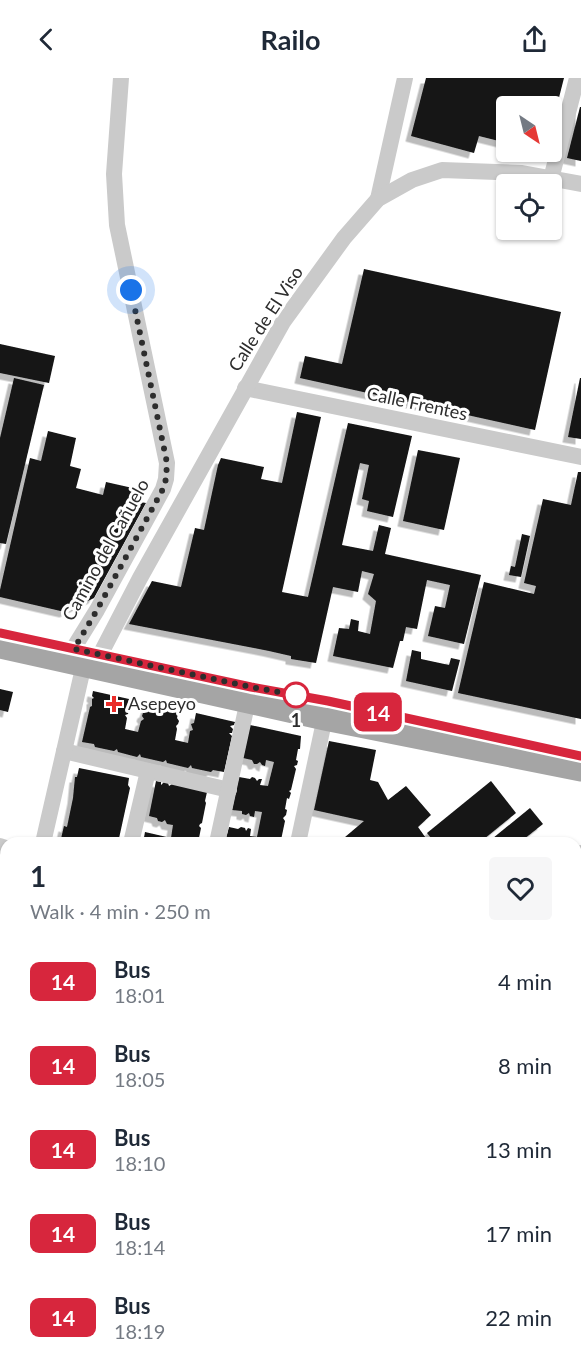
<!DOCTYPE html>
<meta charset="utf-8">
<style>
:root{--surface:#fff;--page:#f6f6f7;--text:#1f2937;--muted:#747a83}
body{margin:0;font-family:Lato,sans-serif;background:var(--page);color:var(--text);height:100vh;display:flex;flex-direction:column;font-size:22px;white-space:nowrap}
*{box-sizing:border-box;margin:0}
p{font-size:20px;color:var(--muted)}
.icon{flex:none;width:33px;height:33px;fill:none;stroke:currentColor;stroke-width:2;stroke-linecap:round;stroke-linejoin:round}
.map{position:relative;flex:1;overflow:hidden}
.side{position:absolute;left:0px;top:759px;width:582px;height:534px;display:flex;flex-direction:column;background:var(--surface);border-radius:18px 18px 0 0;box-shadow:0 2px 4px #0004}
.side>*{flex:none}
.badge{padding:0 12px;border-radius:9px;font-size:21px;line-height:39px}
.needle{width:39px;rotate:145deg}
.controls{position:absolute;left:496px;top:18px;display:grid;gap:12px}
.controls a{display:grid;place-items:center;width:66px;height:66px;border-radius:6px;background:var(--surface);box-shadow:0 2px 4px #0004;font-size:30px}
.you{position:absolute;width:30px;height:30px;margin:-15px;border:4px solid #fff;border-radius:50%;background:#1a73e8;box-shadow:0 0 0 9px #1a73e833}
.map>.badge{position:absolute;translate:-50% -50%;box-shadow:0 0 0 3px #fff}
.round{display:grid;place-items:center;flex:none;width:63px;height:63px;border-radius:6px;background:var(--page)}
.overview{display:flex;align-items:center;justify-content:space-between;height:102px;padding:0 30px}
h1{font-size:28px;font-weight:700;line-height:45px}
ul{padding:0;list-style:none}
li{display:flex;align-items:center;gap:18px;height:84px;padding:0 30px}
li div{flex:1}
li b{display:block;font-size:22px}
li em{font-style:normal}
li .badge{min-width:66px;font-weight:700;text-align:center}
header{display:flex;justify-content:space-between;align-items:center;height:78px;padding:0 30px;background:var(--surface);font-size:27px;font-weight:700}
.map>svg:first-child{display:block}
.building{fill:#141414;filter:url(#shadow)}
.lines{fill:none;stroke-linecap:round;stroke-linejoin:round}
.path{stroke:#cacaca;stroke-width:3;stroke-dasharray:3 3;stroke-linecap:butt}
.minor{stroke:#cacaca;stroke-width:16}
.primary{stroke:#a5a5a5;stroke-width:27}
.line-casing{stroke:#fff;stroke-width:14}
.line{stroke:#d7263d;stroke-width:9}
.walk{stroke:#2d2d2d;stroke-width:6;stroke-dasharray:0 10.8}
.stop-dot{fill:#fff;stroke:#d7263d;stroke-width:3}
.poi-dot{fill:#ea2c29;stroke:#fff;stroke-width:2}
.labels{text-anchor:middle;stroke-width:6;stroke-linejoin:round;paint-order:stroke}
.street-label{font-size:18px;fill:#2d2d2d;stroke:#fff}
.poi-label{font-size:18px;fill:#2d2d2d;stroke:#fff;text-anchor:start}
.stop-label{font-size:18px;font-weight:bold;fill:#2d2d2d;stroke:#fff}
</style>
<header><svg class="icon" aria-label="back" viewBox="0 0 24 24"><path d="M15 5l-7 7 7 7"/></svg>Railo<svg class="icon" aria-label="share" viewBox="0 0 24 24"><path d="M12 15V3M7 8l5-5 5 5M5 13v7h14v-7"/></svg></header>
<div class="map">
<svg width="581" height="1293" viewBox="0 0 581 1293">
<defs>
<filter id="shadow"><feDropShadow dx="-5.5" dy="5.5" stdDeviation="0" flood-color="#0004"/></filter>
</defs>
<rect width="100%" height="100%" fill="#fff"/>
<g class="building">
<path d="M426 0H564L553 43 552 28H507V65L479 58 474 75 411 58Z"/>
<path d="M580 29H581V83L567 80Z"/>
<path d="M364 191 561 234 535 352 300 300 305 278 342 286Z"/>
<path d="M0 266 55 278 49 305 0 295Z"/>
<path d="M14 300 44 307 6 466 0 465V360Z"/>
<path d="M580 300H581V361L568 359Z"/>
<path d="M297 334 321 339 282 514 308 519 348 345 412 358 393 439 367 433 369 423 362 421 369 387 360 385 342 467 373 473 379 447 391 450 385 476 481 497 464 566 428 558 435 528 445 530 450 507 427 502 417 551 406 549 403 563H400L393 590 333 578 339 550 349 551 351 541 359 543 358 553 370 556 376 523 368 516 374 496 362 493 358 514 333 509 316 585 291 581V578L269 573 129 546 152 503 181 509 195 450 204 452 218 387 221 380 264 389 261 401 282 405Z"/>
<path d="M48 353 76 360 70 388 81 391 76 410 103 417 106 404 137 411 134 423 146 425 94 520 65 534 0 519V512L30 380 41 383Z"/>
<path d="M418 372 460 380 444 452 403 443Z"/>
<path d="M578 394H581V641L458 615 484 504 534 516 536 508 524 505 543 421 571 427Z"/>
<path d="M522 456 530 458 521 499 509 497 511 488 515 489Z"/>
<path d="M412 572 421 574V581L449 587 451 580 460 582 452 613 406 603Z"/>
<path d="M0 611 13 614 8 634 0 632Z"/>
<path d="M93 613 129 621 127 629 129 631 128 636 125 637 127 640 125 651 138 654 141 643 144 641 142 638 143 635 145 634 148 625 179 632 177 640 179 643 178 646 176 648 177 651 175 662 188 665 190 653 193 652 191 646 194 645 196 635 235 644 234 647 230 648 233 651 232 655H229L232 658 224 694 213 692 211 694 192 690 191 687 188 690 167 685 166 682 163 684 141 679 140 676 137 679 118 674 117 671 114 673 95 669 94 666 82 664 90 629 92 628V621L94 620 92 618Z"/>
<path d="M250 647 301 658 300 671H298L296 682 298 683 297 687 294 688 296 691 291 712 289 713 291 715 289 721 287 720 285 731 287 732 286 737 283 740 285 743 281 762 278 763 280 765H225L229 749 238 751 241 749 245 750 246 753 248 750 251 751 250 758 257 759 262 734 255 733 254 739 250 738 249 735 246 737 242 736V733L232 732 239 699 250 701 252 699 255 700 257 703 259 701H262L260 707 268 708 274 684 266 682 265 688 262 687 260 684 257 686H254L252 682 243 680Z"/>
<path d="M329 663 376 672 370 702 378 704 388 722 406 708 431 737 418 749 428 763 426 765H338L364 743 314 732Z"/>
<path d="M79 690 129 700 128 707 130 710 118 765H60L64 748 67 749 73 720 75 699H77Z"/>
<path d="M156 703 161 704V707L164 704 168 705 169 708 172 706 207 714 205 723 206 725 202 745 200 746 199 748 201 750 198 765H143L145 754 171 760 173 747 167 746 165 742 162 744 158 743 157 740 149 738Z"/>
<path d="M491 703 516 735 479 765H435L427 755Z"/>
<path d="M530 730 543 746 519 765H487Z"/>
<path d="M581 804V827L576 831V808Z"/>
<path d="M576 972 581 978V1026L579 1028 576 1026Z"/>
<path d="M6 990V1048L0 1046V995Z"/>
<path d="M0 1089 6 1095V1180L0 1174Z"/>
<path d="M6 1262V1287H23L18 1293H0V1269Z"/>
<path d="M124 1287H168L164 1293H123Z"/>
<path d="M195 1287H343L344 1293H194Z"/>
<path d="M355 1287H386L387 1292 356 1293Z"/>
</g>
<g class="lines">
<path class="path" d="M68 1293 70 1287"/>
<g class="minor">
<path d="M551 101 577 0"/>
<path d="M378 121 405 0"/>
<path d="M245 310 581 379"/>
<path d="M73 571 97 532 163 411 166 401 167 385 117 147 114 96 121 0"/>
<path d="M100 577 140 500 283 244 344 160 378 121 412 102 442 92 522 95 581 106"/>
<path d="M64 673 229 712"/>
<path d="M43 765 84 586"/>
<path d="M131 765 148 693"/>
<path d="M217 765 248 622"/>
<path d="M298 765 325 639"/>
<path d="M0 768 6 770"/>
<path d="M576 779 581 775"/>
<path d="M576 865 581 861"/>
<path d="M576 922 581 928"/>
<path d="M0 952 6 926"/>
<path d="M0 970 6 971"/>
<path d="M0 1189 6 1195"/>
<path d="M576 1204 581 1200"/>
<path d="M576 1246 581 1252"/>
<path d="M576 1280 581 1279"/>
<path d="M97 1287 99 1293"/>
<path d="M182 1293 183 1287"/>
<path d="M482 1293 524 1287"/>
</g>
<path class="primary" d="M0 567 325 639 581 690"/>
</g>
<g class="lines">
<g class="line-casing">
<path id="line" d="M0 555 251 609 328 623 581 678"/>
</g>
<use href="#line" class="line"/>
<path class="walk" d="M131 212 167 385 166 401 163 411 97 532 74 571 251 609 296 617"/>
</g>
<circle class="stop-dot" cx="296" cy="617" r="12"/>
<path class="poi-dot" d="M111 617h6v6h6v6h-6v6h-6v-6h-6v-6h6z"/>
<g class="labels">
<g class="street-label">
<text transform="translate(266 241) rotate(-57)" y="6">Calle de El Viso</text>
<text transform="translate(417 326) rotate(12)" y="6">Calle Frentes</text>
<text transform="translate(106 472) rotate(-61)" y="6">Camino del Cañuelo</text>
</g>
<g class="poi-label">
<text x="128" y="632">Asepeyo</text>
</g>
<g class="stop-label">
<text x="296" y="649">1</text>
</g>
</g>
</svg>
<div class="controls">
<a><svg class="needle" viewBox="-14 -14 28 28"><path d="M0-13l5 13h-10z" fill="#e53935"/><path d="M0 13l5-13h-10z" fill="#747a83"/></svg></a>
<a><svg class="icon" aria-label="locate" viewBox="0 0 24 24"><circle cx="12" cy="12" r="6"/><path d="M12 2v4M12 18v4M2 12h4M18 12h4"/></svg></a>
</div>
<div class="you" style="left:131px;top:212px"></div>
<b class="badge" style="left:378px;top:634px;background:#d7263d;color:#fff">14</b>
<section class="side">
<div class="overview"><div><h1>1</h1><p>Walk · 4 min · 250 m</p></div><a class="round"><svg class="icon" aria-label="heart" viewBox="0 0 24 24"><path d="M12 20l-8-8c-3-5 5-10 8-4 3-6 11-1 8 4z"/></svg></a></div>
<ul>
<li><span class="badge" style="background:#d7263d;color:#fff">14</span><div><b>Bus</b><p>18:01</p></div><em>4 min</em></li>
<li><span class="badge" style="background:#d7263d;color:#fff">14</span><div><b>Bus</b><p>18:05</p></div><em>8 min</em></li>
<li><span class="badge" style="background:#d7263d;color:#fff">14</span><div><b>Bus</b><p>18:10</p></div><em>13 min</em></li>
<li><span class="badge" style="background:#d7263d;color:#fff">14</span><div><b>Bus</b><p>18:14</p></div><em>17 min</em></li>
<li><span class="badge" style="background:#d7263d;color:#fff">14</span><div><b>Bus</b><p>18:19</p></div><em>22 min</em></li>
</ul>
</section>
</div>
